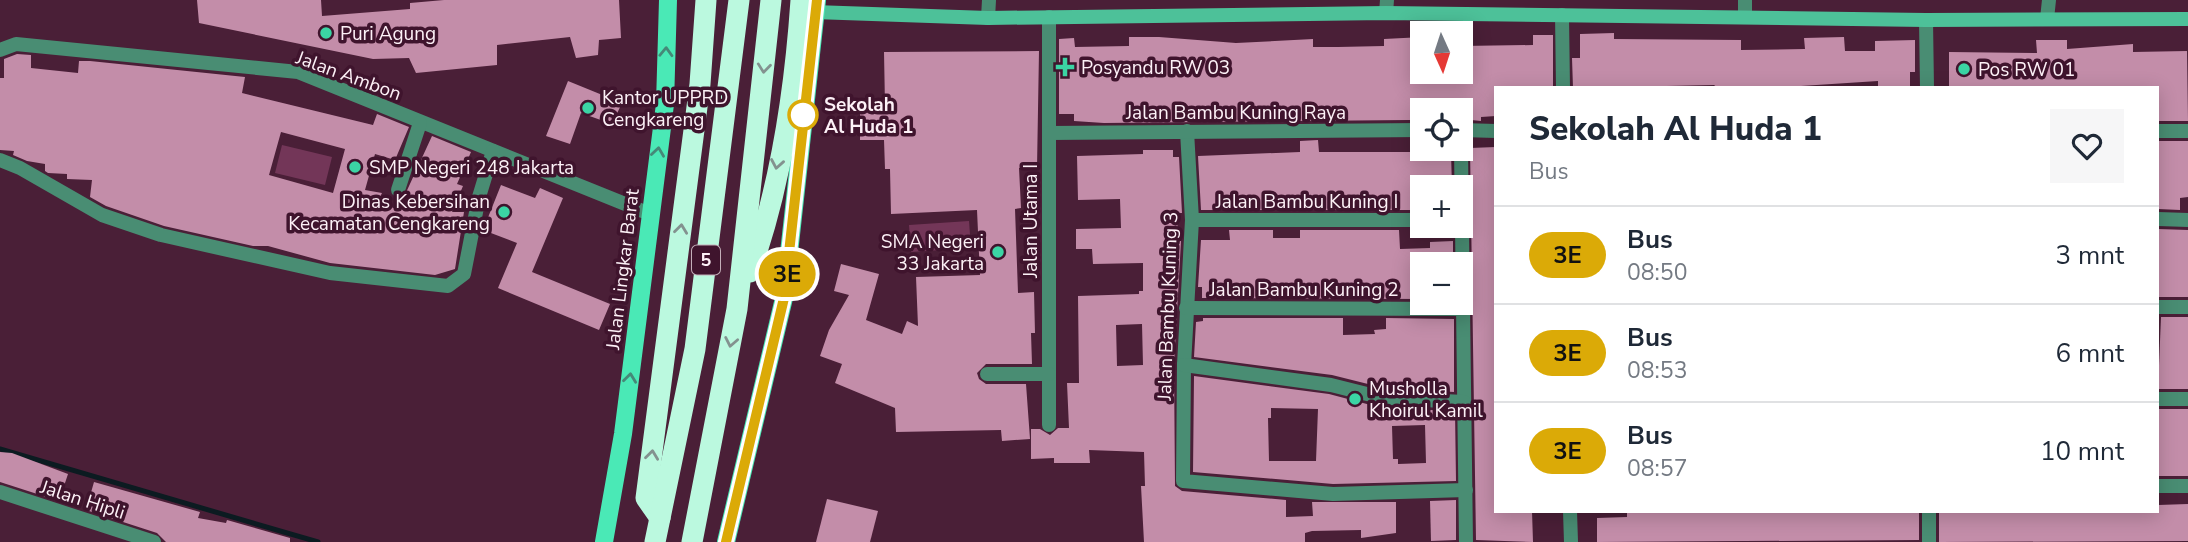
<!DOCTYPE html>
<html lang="id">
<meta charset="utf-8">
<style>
:root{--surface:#fff;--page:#f6f6f7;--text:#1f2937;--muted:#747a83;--line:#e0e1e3}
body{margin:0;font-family:"Nunito Sans",sans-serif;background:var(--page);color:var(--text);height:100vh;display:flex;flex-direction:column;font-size:26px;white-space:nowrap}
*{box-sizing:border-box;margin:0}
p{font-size:23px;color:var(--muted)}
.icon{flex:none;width:38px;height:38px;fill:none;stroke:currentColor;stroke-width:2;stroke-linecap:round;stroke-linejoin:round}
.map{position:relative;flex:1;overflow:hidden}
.sheet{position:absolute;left:1494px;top:86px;width:665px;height:427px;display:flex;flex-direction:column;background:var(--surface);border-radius:0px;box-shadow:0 4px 18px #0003}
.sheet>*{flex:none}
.badge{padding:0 14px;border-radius:23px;font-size:24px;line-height:46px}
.needle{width:46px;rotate:177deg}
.fabs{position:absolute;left:1410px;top:21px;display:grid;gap:14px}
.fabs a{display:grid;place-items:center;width:63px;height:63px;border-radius:0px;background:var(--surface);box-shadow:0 4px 18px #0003;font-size:35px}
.map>.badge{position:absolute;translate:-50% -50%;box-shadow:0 0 0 4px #fff}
.round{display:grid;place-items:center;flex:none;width:74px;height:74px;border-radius:0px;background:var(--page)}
.summary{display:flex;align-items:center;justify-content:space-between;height:119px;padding:0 35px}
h1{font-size:33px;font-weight:800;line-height:52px}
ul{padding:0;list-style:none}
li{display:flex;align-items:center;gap:21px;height:98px;padding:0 35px;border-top:2px solid var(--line)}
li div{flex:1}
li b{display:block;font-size:26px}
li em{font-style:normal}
li .badge{min-width:77px;font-weight:700;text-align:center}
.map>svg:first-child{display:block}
.green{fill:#733658}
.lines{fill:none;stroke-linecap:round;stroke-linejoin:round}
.stream{stroke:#0c1b21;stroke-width:5}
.building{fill:#c38da9;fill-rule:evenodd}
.street{stroke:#498d73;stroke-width:14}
.secondary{stroke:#4dc199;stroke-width:14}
.primary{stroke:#4ae9b6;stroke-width:18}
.highway{stroke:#bbf9df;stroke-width:21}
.oneway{stroke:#458978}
.oneway2{stroke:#83928f}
.line-casing{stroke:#fff;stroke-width:16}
.line{stroke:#dbaa07;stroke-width:10}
.poi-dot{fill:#3bd4a4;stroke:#3f142d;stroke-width:2.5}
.stop-dot{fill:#fff;stroke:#dbaa07;stroke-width:3.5}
.labels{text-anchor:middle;stroke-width:7;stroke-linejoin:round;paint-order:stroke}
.shield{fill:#3f142d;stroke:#c4afba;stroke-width:2}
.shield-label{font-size:18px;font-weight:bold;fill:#fdf1f7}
.poi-label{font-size:19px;fill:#fdf1f7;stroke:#3f142d;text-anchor:start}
.street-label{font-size:19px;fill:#fdf1f7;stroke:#3f142d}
.stop-label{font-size:19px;font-weight:bold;fill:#fdf1f7;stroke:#3f142d;text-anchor:start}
</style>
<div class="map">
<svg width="2188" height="542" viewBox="0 0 2188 542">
<rect width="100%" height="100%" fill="#4a1f37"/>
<g class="green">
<path d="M282 145 332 157 325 185 275 173Z"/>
<path d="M969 221 971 248 911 252 909 225Z"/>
</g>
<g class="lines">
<path class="stream" d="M0 449 318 542"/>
</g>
<g class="building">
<path d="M197 0H321L322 16 410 9V3L444 0H619L621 38 599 40 598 55 576 58 570 37 497 45V65L416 73 409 58 373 59 199 23Z"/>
<path d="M1614 33V39L1741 40V50L1805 49 1804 38 1844 37 1845 51H1875V41L1915 40V72H1910V86L1878 87V81L1769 88H1718L1714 85 1573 88 1572 58H1580V34Z"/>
<path d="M1533 35H1553V88H1496V116L1481 117V121L1461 119V110H1423V120H1409L1104 123 1074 121V114H1059V39L1074 38 1075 47 1129 46V37H1159L1236 43 1313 39V47H1338L1384 46V39L1423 37V72H1461V46L1533 45Z"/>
<path d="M2036 40H2067V49L2133 44V52L2187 51 2188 121H2158V88L1949 86V52L2037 53Z"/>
<path d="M1039 51 1037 168H1019L1021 208 1015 209 1018 293 1034 292 1035 333H1031L1032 364H986L977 373 979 379 986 384H1026L1030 439 1002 441 1001 430 896 432 895 408 835 383 842 364 820 356 829 330 849 295 834 291 841 264 879 274 866 320 902 334 907 321 918 326 916 277 980 275 977 210 891 214 890 169H885L884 140H860V107L885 106 884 52Z"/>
<path d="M17 54 31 55V68L78 73 79 61H90L245 77 242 93 373 125 377 114 409 127 395 160 375 154 365 190 382 193 378 201 398 210 432 136 471 152 457 184 463 186 452 212H464L455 269 435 275 330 263 268 246H253L164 226 106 206 90 197 92 180 67 179V174L48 173 45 171V164L27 161 13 155 14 151 0 150V78H4V59ZM281 132 345 149 333 193 269 175Z"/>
<path d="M568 81 622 103 612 124 581 113 570 144 546 136Z"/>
<path d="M1318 140 1319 152H1451L1452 187H1423V210H1300L1299 196 1272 197 1273 210H1201L1198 156 1300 152V141Z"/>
<path d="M2159 141H2188V197L2180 198V210L2158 209Z"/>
<path d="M1496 147V511H1532L1533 542 1476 540 1470 148Z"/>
<path d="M1143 150H1173V157H1179L1182 213H1177L1178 241H1181L1174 365 1175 486 1182 491 1286 500V517L1313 516 1312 502H1396V533L1361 538V530L1312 531 1305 533V542H1144L1141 486H1145L1144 452 1089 450 1090 463H1054V458L1031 459V429H1040L1050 435 1058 428H1069L1067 383H1079L1078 296 1139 294V291H1143V263L1093 264 1092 249H1076V229L1121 228 1120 199 1078 200 1077 156 1143 154ZM1142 324 1143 365 1117 366 1116 325Z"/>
<path d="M501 185 535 198 540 188 563 198 532 272 610 304 599 330 498 288 517 243 483 230Z"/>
<path d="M2158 229 2188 230V297H2158Z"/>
<path d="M1229 230H1273V238H1300V230H1399L1400 249 1430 248V242L1453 241V264H1423V299L1202 298V287H1198L1201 240H1230Z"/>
<path d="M2161 317H2188V389H2158Z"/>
<path d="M1203 318H1343V335L1375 334 1374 330 1386 329V318L1454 319V392L1384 388 1332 375 1194 357 1196 322 1203 321Z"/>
<path d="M1194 376 1329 394 1382 408 1455 411 1456 481 1333 484 1193 472ZM1271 408 1318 409 1316 461H1269L1268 418H1271ZM1425 425 1426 463 1398 464V459H1393L1392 426Z"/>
<rect x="2158" y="409" width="30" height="67"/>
<path d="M0 452 12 453 68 474 59 501 0 482Z"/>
<path d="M94 482 200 512 198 518 226 523 227 520 290 538V542H166L157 533 86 510Z"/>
<path d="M827 499 878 511 870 542H816Z"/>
<path d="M1456 500V540L1431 541 1430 501Z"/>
<path d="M2188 504V541L1939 542V511H2158V505Z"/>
<path d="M1627 511H1919V540L1597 542V518L1627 517Z"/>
</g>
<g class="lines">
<g class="street">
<path d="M1386 13 1387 0"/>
<path d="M1562 15 1563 88"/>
<path d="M1049 17V425"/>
<path d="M1745 17V0"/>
<path d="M988 18 989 0"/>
<path d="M2047 19 2049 0"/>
<path d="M1926 20 1927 88"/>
<path d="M0 50 16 44 298 72 650 214"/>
<path d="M1461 130 1496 131"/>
<path d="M1187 131 1192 220 1184 365 1183 481 1333 494 1466 490"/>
<path d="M2158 131H2188"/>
<path d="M1049 133 1423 130"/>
<path d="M1461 149 1466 542"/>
<path d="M0 160 20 168 102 215 161 235 330 273 448 286 464 274 479 197 493 151"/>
<path d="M398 190 420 123"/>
<path d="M2158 219 2188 220"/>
<path d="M1192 220H1423"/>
<path d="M2158 307H2188"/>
<path d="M1186 308 1463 309"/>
<path d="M1184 365 1331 385 1383 398 1464 402"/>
<path d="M987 374H1049"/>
<path d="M2158 399H2188"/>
<path d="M2158 486H2188"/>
<path d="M0 492 154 542"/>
<path d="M1570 511 1571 542"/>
<path d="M1929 511V542"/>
</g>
<path class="secondary" d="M814 12 988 18 1386 13 1926 20 2188 19"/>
<g class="primary">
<path d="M604 542 623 434 665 104 668 0"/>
<path d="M726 542 784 298 817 0"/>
</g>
<g class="highway">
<path d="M750 272C780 188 795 89 801 0"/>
<path d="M660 518 646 498 700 84 706 0"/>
<path d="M655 542 695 349 739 0"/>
<path d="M692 542 737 309 771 0"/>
</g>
</g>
<defs><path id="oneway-chevron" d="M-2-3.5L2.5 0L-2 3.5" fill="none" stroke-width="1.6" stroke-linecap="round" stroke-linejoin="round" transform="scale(1.75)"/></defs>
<g class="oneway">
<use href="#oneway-chevron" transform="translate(666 52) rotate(-88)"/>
<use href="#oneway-chevron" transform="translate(658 152) rotate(-82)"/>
<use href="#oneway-chevron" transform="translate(630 378) rotate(-83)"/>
</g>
<g class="oneway2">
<use href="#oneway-chevron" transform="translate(764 68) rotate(96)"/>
<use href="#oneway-chevron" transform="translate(777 164) rotate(100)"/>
<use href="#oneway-chevron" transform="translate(681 229) rotate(-83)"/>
<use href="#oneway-chevron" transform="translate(731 342) rotate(101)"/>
<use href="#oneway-chevron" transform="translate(652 455) rotate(-83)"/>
</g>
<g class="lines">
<g class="line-casing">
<path id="line" d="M726 542 784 298 817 0"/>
</g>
<use href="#line" class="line"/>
</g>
<g class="poi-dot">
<circle cx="326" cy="33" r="7"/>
<path d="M1061.5 56.5h7v7h7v7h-7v7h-7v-7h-7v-7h7z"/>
<circle cx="1964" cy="69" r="7"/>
<circle cx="588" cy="108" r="7"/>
<circle cx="355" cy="167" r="7"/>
<circle cx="504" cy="212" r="7"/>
<circle cx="998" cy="252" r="7"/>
<circle cx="1355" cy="399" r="7"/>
</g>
<circle class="stop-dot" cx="803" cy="115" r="14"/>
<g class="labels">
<rect class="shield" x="692" y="245.5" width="28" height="29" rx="5"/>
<g class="shield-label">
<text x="706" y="266">5</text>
</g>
<g class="poi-label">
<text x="340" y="40">Puri Agung</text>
<text x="1081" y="74">Posyandu RW 03</text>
<text x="1978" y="76">Pos RW 01</text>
<text x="602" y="104">Kantor UPPRD<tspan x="602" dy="22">Cengkareng</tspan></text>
<text x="369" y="174">SMP Negeri 248 Jakarta</text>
<text x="490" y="208" text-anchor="end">Dinas Kebersihan<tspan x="490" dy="22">Kecamatan Cengkareng</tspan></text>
<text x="984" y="248" text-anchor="end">SMA Negeri<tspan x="984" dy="22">33 Jakarta</tspan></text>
<text x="1369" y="395">Musholla<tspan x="1369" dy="22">Khoirul Kamil</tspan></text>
</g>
<g class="street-label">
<text transform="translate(349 75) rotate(20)" y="7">Jalan Ambon</text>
<text x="1236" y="119">Jalan Bambu Kuning Raya</text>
<text x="1307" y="208">Jalan Bambu Kuning I</text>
<text transform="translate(1030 221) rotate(-90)" y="7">Jalan Utama I</text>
<text transform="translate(622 269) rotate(-83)" y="7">Jalan Lingkar Barat</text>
<text x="1304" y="296">Jalan Bambu Kuning 2</text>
<text transform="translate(1167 306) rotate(-88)" y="7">Jalan Bambu Kuning 3</text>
<text transform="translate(83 499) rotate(18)" y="7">Jalan Hipli</text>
</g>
<g class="stop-label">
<text x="824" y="111">Sekolah<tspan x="824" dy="22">Al Huda 1</tspan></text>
</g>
</g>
</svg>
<div class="fabs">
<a><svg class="needle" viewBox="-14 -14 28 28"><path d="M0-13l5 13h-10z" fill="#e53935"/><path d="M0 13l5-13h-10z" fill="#747a83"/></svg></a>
<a><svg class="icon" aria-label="locate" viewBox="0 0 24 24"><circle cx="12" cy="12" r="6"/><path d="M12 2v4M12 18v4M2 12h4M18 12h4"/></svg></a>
<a>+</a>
<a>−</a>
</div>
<b class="badge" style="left:787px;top:274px;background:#dbaa07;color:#111">3E</b>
<section class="sheet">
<div class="summary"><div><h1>Sekolah Al Huda 1</h1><p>Bus</p></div><a class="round"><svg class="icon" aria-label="heart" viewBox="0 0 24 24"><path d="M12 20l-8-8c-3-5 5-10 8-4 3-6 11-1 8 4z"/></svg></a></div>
<ul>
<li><span class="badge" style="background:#dbaa07;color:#111">3E</span><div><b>Bus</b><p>08:50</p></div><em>3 mnt</em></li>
<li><span class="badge" style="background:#dbaa07;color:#111">3E</span><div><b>Bus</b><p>08:53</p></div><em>6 mnt</em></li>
<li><span class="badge" style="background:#dbaa07;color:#111">3E</span><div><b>Bus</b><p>08:57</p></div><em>10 mnt</em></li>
</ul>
</section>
</div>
